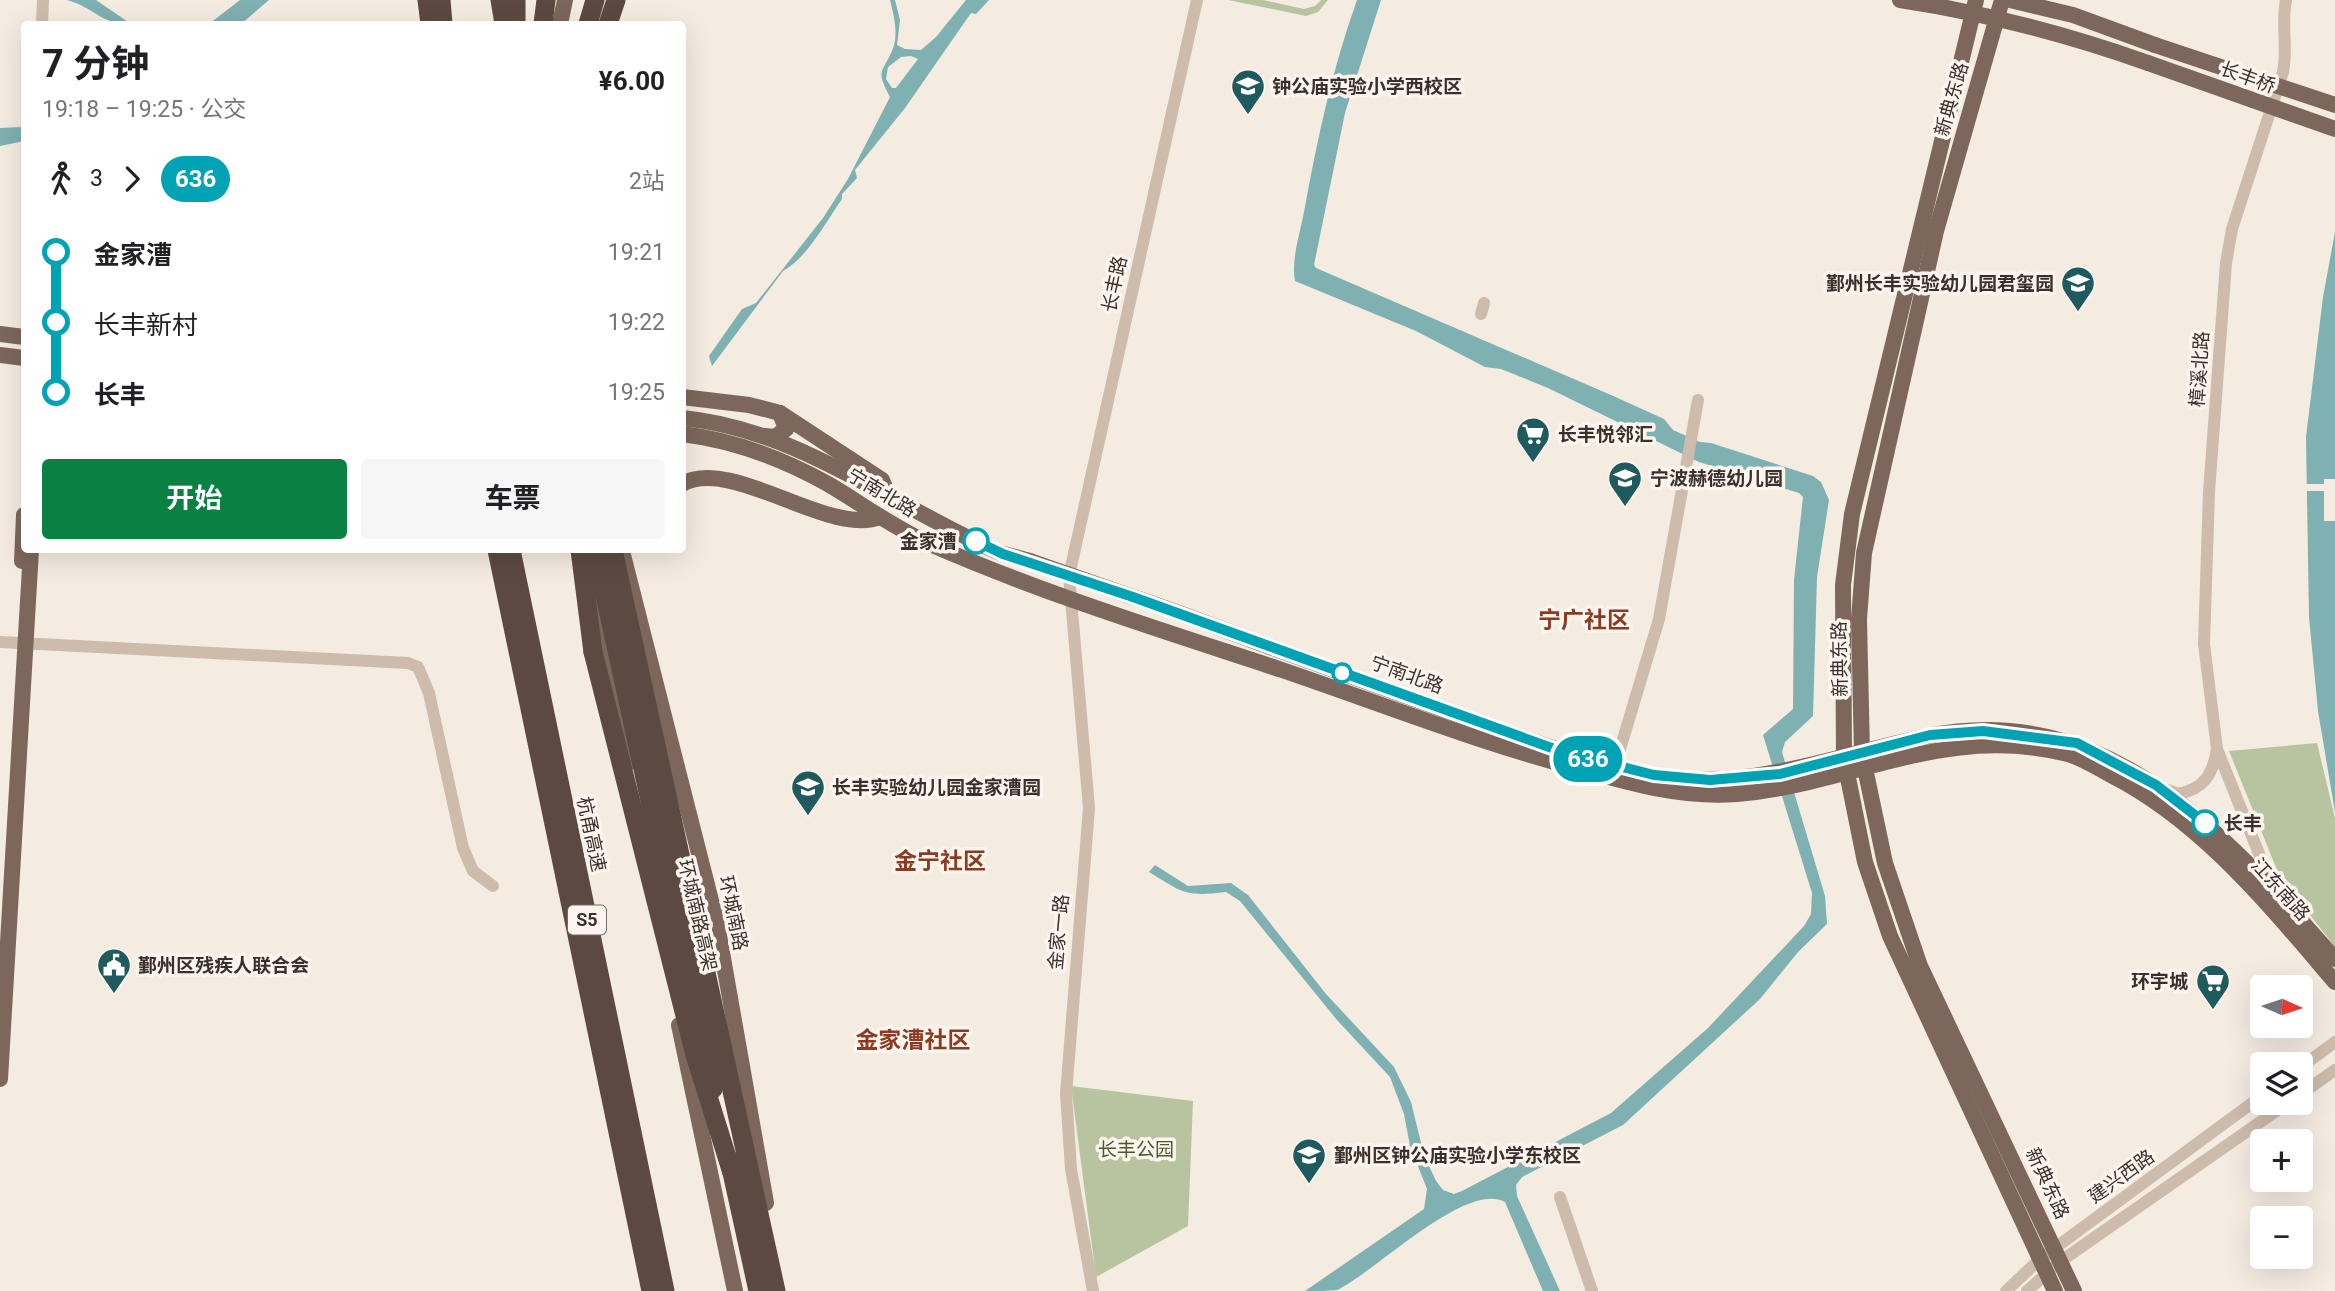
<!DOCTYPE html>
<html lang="zh">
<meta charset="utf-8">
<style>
:root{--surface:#fff;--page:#f6f6f6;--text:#202124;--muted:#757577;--accent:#0b8043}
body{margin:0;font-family:Roboto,"Noto Sans SC",sans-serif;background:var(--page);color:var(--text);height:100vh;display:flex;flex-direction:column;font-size:26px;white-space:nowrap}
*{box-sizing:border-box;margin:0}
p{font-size:23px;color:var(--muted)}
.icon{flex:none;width:38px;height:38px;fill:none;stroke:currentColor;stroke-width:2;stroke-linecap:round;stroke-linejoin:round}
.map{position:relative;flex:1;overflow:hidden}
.panel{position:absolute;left:21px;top:21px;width:665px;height:532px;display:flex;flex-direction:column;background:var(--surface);border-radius:7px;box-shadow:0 7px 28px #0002}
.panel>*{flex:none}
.badge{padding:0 14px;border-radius:23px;font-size:24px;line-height:46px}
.needle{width:46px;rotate:93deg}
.fabs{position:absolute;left:2250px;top:975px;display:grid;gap:14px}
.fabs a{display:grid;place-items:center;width:63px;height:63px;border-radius:7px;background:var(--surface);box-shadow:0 7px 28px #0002;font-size:35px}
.map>.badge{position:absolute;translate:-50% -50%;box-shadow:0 0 0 4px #fff}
.legs{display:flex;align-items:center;gap:10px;height:77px;padding:0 21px;font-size:23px}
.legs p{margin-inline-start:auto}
.headline{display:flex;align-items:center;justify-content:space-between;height:119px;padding:0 21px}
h1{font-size:38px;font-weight:700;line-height:52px}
.primary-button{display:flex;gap:14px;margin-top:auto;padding:14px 21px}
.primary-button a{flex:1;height:80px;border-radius:7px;background:var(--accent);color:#fff;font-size:28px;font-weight:700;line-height:80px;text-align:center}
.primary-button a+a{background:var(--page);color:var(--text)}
ul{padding:0 21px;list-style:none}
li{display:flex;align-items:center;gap:24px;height:70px;font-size:26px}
li i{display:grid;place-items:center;width:10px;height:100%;margin:0 9px;background:currentColor}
li i::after{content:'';width:18px;height:18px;margin:-9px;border:5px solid;border-radius:50%;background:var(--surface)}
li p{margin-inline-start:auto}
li:first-child i{background:linear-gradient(#0000 50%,currentColor 0)}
li:last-child i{background:linear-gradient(currentColor 50%,#0000 0)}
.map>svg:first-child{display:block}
.green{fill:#b8c4a0}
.water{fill:#7fb0b2;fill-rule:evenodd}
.pier{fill:#f4ebe1}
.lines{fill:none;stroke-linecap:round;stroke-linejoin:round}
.minor{stroke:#cdbbac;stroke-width:12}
.major{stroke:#7d675c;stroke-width:16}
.highway{stroke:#5c4a42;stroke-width:19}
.major-bridge{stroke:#7d675c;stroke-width:16}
.highway-bridge{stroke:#5c4a42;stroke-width:19}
.line-1-casing{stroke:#fff;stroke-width:16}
.line-1{stroke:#00a3b4;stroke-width:10}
.stop-1-dot{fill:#fff;stroke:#00a3b4;stroke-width:3.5}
.labels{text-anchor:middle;stroke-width:7;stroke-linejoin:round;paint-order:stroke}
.shield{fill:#fbf5ee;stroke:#756b66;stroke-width:2}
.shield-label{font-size:18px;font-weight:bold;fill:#3b302b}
.street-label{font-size:19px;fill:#3b302b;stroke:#fbf5ee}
.poi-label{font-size:19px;font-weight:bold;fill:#3b302b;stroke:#fbf5ee;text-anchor:start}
.stop-label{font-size:19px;font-weight:bold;fill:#3b302b;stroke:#fbf5ee;text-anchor:end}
.park-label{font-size:19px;fill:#4a5a2e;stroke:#fbf5ee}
.quarter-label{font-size:23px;font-weight:bold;fill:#8c3b22;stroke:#fbf5ee}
</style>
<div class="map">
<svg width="2335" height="1291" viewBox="0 0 2335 1291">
<rect width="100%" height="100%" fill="#f4ebe1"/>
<g class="green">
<path d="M1228 0H1263L1304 9 1315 6 1321 0H1328L1318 12 1306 16Z"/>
<path d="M2317 743 2335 818V947L2279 875 2229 751Z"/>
<path d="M1071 1086 1193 1101 1188 1226 1096 1277Z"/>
</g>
<g class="water">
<path d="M67 0H96L131 24C101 25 94 7 67 0Z"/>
<path d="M240 0H269L241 24H209Z"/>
<path d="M890 0H895L900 20 897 45 905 49 921 50 936 37 966 0H989L976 14 971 13 905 108 855 170 857 178 842 194V199C825 223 808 257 783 271L712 366 709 356 742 309 756 303 823 218 848 179 890 97C876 70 881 75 892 51 899 35 894 16 890 0ZM911 56 918 59 896 88H892L886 79 888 67 901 57Z"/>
<path d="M1357 0H1381L1345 113 1314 265 1316 268 1611 395 1664 419 1673 430 1700 442 1711 443 1813 476 1821 482 1829 500 1817 577 1813 716 1785 742 1782 752 1825 896 1827 924 1798 952 1760 999 1623 1125 1522 1177 1516 1185 1517 1196 1560 1291H1543L1505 1202C1466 1180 1374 1273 1337 1290 1329 1291 1314 1291 1305 1291L1424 1209 1427 1189 1410 1146 1404 1114 1390 1077 1337 1020 1240 901 1226 892C1186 897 1183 893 1149 872L1155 865 1188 886 1231 883 1248 895 1326 994 1394 1067 1411 1102 1424 1155 1436 1181 1443 1190 1454 1194 1462 1191 1611 1113 1708 1028 1804 926 1811 914 1812 893 1763 735 1793 709 1794 580 1803 497 1799 493 1699 462 1548 388 1501 369 1485 367 1416 331 1295 281C1291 259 1300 234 1304 212 1317 140 1332 70 1357 0Z"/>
<path d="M21 127 24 130V141L0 146V128Z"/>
<path d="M2335 232V812L2318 711 2309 617 2306 437 2323 297Z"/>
</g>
<path class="pier" d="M2324 479H2335V521H2324V491H2304V484H2324Z"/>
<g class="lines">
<g class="minor">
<path d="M42 24 43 0"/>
<path d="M1481 314 1484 303"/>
<path d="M0 642 408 663 418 667 429 693 463 848 473 871 493 886"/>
<path d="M2217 749 2204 644 2209 492 2226 263 2232 229 2283 72C2288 48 2281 25 2286 0"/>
<path d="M1615 766 1659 619 1698 400"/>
<path d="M2167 790 2178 794C2204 789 2213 774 2217 749L2272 886"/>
<path d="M2301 1067 2335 1042"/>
<path d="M2301 1094 2335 1070"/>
<path d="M1560 1197 1592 1291"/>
<path d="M1093 1291 1071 1169 1066 1094 1089 808 1069 576 1197 0"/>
<path d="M2006 1291 2040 1259 2263 1095"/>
<path d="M2027 1291 2061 1261 2289 1102"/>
</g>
<g class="major">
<path d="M1900 0C1986 13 2066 34 2148 63"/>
<path d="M1976 0 1852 514 1843 585 1844 758 1865 862 1890 936 2055 1291"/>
<path d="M2002 0 1936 231 1864 553 1859 619 1862 754 1885 863 1920 966 2074 1291"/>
<path d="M2010 0 2073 15 2155 45"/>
<path d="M560 24 565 0"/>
<path d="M0 334 24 337"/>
<path d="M0 355 24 358"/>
<path d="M682 397 749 405 780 413"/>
<path d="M682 418C799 429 893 506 998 552 1009 556 1021 558 1033 562 1064 573 1096 584 1127 595 1176 611 1224 630 1273 648 1344 674 1415 700 1486 725 1540 744 1595 764 1651 775 1747 793 1836 755 1928 736 2109 699 2228 838 2335 959"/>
<path d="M682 434C733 440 783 459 828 484 862 504 894 528 930 544 1044 594 1164 631 1282 670 1373 701 1465 737 1558 763 1615 779 1677 799 1737 794 1853 784 1944 723 2068 754 2082 758 2096 767 2109 774 2201 820 2269 905 2335 982"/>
<path d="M765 436 775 437 786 429 780 413 882 480 889 497"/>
<path d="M682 484C732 456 829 537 880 517"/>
<path d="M623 555 717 924 766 1203"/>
<path d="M22 561 24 515"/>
<path d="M592 586 630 762"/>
<path d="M679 1025 735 1291"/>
<path d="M0 1079 31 550"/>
</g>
<g class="highway">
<path d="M427 0 430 24"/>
<path d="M441 0 443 24"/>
<path d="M500 0 504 24"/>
<path d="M516 0V24"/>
<path d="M543 24 546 0"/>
<path d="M608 24 616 0"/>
<path d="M497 550 651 1291"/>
<path d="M511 550 665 1291"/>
<path d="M580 550 593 652"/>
<path d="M595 550 713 1089"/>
<path d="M613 550 776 1291"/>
<path d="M729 1159 758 1291"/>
</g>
<g class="major-bridge">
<path d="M2155 45 2335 105"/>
<path d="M2148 63 2335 129"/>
</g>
<g class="highway-bridge">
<path d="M588 24 595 0"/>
<path d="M593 652 695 1055 732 1173"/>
</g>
</g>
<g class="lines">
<g class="line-1-casing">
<path id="line-1" d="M976 541 1003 554 1133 597 1563 752 1654 775 1710 780 1780 774 1930 735 1983 731 2077 743 2156 785 2205 823"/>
</g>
<use href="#line-1" class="line-1"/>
</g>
<defs>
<g id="school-pin" transform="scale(1.75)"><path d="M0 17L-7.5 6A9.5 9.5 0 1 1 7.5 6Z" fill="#1f5a5e" stroke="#fbf5ee"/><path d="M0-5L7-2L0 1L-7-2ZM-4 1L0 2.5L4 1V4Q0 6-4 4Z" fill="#fff"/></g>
<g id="supermarket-pin" transform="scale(1.75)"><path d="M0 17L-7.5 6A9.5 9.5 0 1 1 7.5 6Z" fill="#1f5a5e" stroke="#fbf5ee"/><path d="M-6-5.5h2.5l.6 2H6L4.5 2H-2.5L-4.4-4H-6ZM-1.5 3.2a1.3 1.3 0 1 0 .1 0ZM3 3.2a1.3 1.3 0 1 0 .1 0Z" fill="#fff"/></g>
<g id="civic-pin" transform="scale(1.75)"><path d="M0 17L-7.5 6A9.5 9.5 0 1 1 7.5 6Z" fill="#1f5a5e" stroke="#fbf5ee"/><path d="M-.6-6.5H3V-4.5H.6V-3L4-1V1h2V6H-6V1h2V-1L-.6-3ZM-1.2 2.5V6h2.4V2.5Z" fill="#fff"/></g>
</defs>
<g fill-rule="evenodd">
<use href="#school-pin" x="1248" y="86"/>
<use href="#school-pin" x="2078" y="283"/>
<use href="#supermarket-pin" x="1533" y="434"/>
<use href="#school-pin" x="1625" y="478"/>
<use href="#school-pin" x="808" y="787"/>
<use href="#civic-pin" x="114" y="965"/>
<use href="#supermarket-pin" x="2213" y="981"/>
<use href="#school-pin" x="1309" y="1155"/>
</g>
<g class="stop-1-dot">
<circle cx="976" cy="541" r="12"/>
<circle cx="1342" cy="673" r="9"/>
<circle cx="2205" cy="823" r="12"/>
</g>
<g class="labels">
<rect class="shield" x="568" y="905.5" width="38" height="29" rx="5"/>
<g class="shield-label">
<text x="587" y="926">S5</text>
</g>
<g class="street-label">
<text transform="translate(2248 77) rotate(20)" y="7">长丰桥</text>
<text transform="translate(1951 99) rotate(-74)" y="7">新典东路</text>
<text transform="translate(1114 284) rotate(-78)" y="7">长丰路</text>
<text transform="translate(2199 369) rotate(-86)" y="7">樟溪北路</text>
<text transform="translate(882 492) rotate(31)" y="7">宁南北路</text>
<text transform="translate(1839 659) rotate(-91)" y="7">新典东路</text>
<text transform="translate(1407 674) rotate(20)" y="7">宁南北路</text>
<text transform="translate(592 834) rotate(78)" y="7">杭甬高速</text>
<text transform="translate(2281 889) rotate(48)" y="7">江东南路</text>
<text transform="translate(734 913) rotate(78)" y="7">环城南路</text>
<text transform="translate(698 915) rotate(77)" y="7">环城南路高架</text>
<text transform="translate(1058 932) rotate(-85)" y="7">金家一路</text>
<text transform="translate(2121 1176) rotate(-36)" y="7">建兴西路</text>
<text transform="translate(2048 1183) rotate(65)" y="7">新典东路</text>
</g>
<g class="poi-label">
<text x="1272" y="93">钟公庙实验小学西校区</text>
<text x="2054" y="290" text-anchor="end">鄞州长丰实验幼儿园君玺园</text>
<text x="1558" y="441">长丰悦邻汇</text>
<text x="1650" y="485">宁波赫德幼儿园</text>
<text x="832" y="794">长丰实验幼儿园金家漕园</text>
<text x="138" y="972">鄞州区残疾人联合会</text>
<text x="2188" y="988" text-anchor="end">环宇城</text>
<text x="1334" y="1162">鄞州区钟公庙实验小学东校区</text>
</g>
<g class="stop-label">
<text x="957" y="548">金家漕</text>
<text x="2224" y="830" text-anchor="start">长丰</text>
</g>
<g class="park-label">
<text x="1136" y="1156">长丰公园</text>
</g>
<g class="quarter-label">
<text x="1584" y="628">宁广社区</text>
<text x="940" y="869">金宁社区</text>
<text x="913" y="1048">金家漕社区</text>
</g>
</g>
</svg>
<div class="fabs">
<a><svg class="needle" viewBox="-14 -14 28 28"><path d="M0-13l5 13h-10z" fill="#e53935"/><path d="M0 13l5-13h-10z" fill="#757577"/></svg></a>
<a><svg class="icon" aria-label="layers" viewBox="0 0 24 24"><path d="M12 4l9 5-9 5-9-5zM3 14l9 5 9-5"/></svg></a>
<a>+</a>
<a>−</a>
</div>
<b class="badge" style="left:1588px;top:759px;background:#00a3b4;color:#fff">636</b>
<section class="panel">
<div class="headline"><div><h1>7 分钟</h1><p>19:18 – 19:25 · 公交</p></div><b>¥6.00</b></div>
<div class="legs"><svg class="icon" aria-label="walk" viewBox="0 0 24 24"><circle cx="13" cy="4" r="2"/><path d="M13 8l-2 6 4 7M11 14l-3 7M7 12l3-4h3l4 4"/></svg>3<svg class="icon" aria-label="forward" viewBox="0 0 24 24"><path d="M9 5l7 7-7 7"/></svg><b class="badge" style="background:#00a3b4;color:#fff">636</b><p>2站</p></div>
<ul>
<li><i style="color:#00a3b4"></i><b>金家漕</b><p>19:21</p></li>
<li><i style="color:#00a3b4"></i><span>长丰新村</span><p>19:22</p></li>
<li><i style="color:#00a3b4"></i><b>长丰</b><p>19:25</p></li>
</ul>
<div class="primary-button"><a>开始</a><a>车票</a></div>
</section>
</div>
